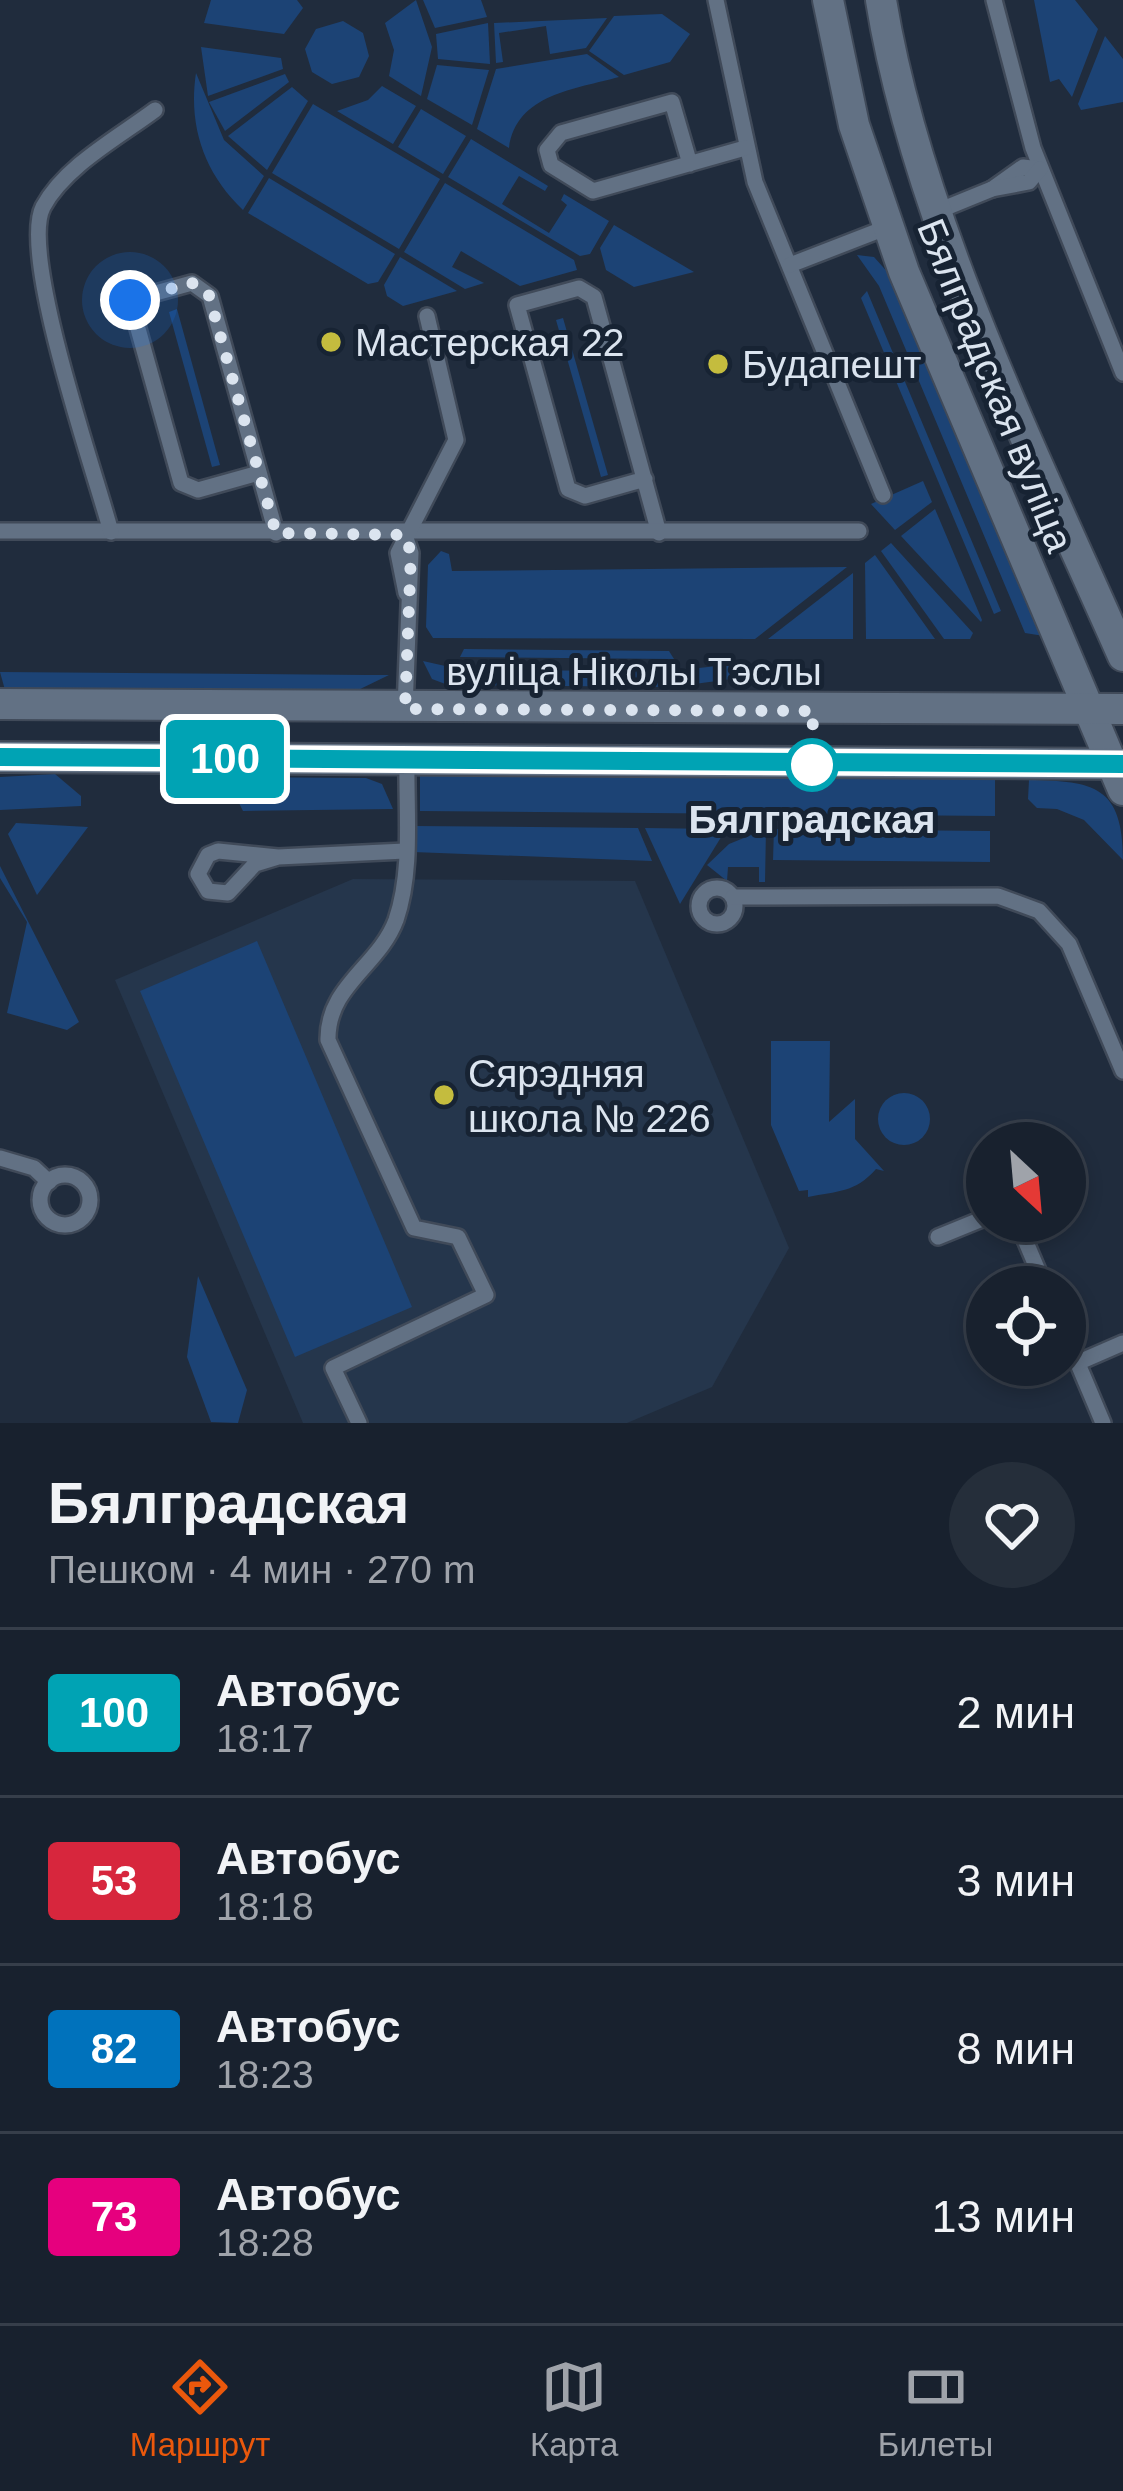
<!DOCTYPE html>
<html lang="ru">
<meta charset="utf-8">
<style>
:root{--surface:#18212e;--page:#252e3a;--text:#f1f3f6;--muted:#9fa3aa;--line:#363e4a;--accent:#ea580c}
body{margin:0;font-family:Arial,sans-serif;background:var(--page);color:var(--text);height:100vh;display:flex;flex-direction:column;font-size:45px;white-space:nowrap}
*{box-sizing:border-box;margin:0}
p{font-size:39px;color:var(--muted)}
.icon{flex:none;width:66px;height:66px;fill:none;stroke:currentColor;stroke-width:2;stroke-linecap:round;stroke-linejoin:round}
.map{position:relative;height:1423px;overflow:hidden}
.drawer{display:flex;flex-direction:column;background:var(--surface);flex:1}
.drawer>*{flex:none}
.badge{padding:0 24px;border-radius:9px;font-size:42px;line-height:78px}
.needle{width:78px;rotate:154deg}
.controls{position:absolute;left:966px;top:1122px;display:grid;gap:24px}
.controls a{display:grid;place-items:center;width:120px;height:120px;border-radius:50%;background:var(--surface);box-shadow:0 6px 18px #0003,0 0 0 3px var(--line);font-size:60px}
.you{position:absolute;width:60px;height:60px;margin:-30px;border:9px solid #fff;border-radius:50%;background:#1a73e8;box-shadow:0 0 0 18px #1a73e833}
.map>.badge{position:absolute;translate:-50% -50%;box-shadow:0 0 0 6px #fff}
.round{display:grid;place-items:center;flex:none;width:126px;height:126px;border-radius:63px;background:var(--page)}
.summary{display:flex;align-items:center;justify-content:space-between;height:204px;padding:0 48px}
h1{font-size:57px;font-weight:700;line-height:90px}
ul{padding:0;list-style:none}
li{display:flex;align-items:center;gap:36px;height:168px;padding:0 48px;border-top:3px solid var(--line)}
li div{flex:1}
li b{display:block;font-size:45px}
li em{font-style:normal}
li .badge{min-width:132px;font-weight:700;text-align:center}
.tabs{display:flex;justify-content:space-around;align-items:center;height:168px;border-top:3px solid var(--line);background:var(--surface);font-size:33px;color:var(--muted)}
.tabs a{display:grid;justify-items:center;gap:6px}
.tabs .selected{color:var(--accent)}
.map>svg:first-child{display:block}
.built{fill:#25364c}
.green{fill:#1c4375}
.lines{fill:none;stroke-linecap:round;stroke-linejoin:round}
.lane-casing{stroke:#404a59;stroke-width:20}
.secondary-casing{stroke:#404a59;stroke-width:34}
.lane{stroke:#627184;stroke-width:15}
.secondary{stroke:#627184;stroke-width:30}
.line-casing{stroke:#fff;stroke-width:27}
.line{stroke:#00a3b4;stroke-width:18}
.walk{stroke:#dbe4ef;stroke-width:12;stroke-dasharray:0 21.6}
.poi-dot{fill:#c4bc3e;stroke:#172333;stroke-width:4.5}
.stop-dot{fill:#fff;stroke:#00a3b4;stroke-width:6}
.labels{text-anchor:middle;stroke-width:10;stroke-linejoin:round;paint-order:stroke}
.poi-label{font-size:39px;fill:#dbe4ef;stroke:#172333;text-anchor:start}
.street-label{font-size:39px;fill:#dbe4ef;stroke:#172333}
.stop-label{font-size:39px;font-weight:bold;fill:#dbe4ef;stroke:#172333}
</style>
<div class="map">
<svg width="1123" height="1423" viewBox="0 0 1123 1423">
<rect width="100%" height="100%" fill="#202c3d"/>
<path class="built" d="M353 879 635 881 789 1248 712 1387 627 1423H303L115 980Z"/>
<g class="green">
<path d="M211 0H297L303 8 284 34 204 23Z"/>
<path d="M416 0 432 47 421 96 389 76 394 50 385 23Z"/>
<path d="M423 0H481L487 17 435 28Z"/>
<path d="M1034 0H1075L1098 29 1072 97 1059 79 1050 82Z"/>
<path d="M662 14 690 34 670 62 624 75 589 51 614 16Z"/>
<path d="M607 18 586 48 550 54 546 26 499 33 503 62 496 63 494 23Z"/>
<path d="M343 21 363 33 369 56 359 77 332 84 312 72 305 49 316 29Z"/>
<path d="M488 23 490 64 438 59 436 34Z"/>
<path d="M1105 36 1123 59V102L1081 110 1078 104Z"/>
<path d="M201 47 281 58 283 69 208 96Z"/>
<path d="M587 54 619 77C576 89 516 94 509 148L477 129 496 69Z"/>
<path d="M437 65 489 70 472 125 427 99Z"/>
<path d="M196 73 224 140 264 176 243 210C204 173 188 126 196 73Z"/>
<path d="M285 74 289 82 225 131 209 102Z"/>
<path d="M382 86 416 106 393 144 337 111 368 100Z"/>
<path d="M292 87 308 101 267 170 228 136Z"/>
<path d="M313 104 440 179 399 249 272 173Z"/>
<path d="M421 109 466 136 443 174 398 147Z"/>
<path d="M471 139 548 186 545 191 519 176 502 204 549 233 567 205 561 200 564 194 609 221 590 254 580 256 448 177Z"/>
<path d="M269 178 395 254 378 282 368 284 248 213Z"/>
<path d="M445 183 574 260 577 270 520 286 461 251 452 267 484 283 465 289 404 252Z"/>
<path d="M614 225 694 272 634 287 606 270 600 248Z"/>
<path d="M857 255 874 257 891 276 1044 636 1025 633 879 286Z"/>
<path d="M400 257 457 291 403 306 387 296 384 285Z"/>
<path d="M867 291 1001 611 994 614 861 298Z"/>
<path d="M177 309 220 465 212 467 169 312Z"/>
<path d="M563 318 608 475 601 477 556 320Z"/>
<path d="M923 481 932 502 895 530 871 504Z"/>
<path d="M935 509 982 620 981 622 901 536Z"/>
<path d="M891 543 973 633 970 639H944L881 551Z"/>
<path d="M441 551 449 554 452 571 847 567 755 639 433 638 426 627 428 565Z"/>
<path d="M875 555 935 639H866L865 563Z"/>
<path d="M853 573V639H768Z"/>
<path d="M464 649 669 651 674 659 460 657Z"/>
<path d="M423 661 463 670 671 671 745 663 754 676 672 687 448 685 432 679Z"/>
<path d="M0 672 367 675H389L354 692 5 690Z"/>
<path d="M55 774 81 796V806L0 810V777Z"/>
<path d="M420 774 995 779V816L420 811Z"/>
<path d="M226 777 366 778 382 784 393 809 243 811Z"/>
<path d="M1029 780C1094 781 1123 786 1123 860L1084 820 1057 809 1037 808 1028 799Z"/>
<path d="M16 823 88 827 37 895 8 834Z"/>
<path d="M414 826 638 828 652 861 413 852Z"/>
<path d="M645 828 717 829 723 834 680 904Z"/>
<path d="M766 829 765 882H759V867H728L727 881 707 865 729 844Z"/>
<path d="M774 829 990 831V862L773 860Z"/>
<path d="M0 866 79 1022 67 1030 7 1013 27 922 0 878Z"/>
<path d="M257 941 412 1307 295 1357 140 991Z"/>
<path d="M771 1041H830L829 1122 855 1099V1139L884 1171 876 1169C855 1193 837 1191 808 1197V1190L799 1191 771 1125Z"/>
<circle cx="904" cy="1119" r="26"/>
<path d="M198 1276 247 1390 238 1423 211 1422 187 1357Z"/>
</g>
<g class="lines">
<g class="lane-casing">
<g id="lane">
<path d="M716 0 755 182 883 495"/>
<path d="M994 0 1033 148 1123 373"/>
<path d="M690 164 672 102 561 133 547 150 551 165 593 191 745 148"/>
<path d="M992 189 1023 167 1040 169"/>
<path d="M938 211 992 189 1029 182 1040 169"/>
<path d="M790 265 888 227"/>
<path d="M259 473 198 490 181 483 130 300 192 283 210 296 276 533"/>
<path d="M645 479 585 496 568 489 517 305 579 288 594 297 659 533"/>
<path d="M0 531H859"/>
<path d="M111 532C95 472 19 254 43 207 65 166 119 137 155 110"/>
<path d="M405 535 411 553 405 709"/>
<path d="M406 593 398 553 456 440 427 316"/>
<path d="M278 857 255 864 228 893 208 891 198 874 208 855 218 851 278 857 405 851"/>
<circle cx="717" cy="906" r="18"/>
<path d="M733 897 998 896 1039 911 1069 944 1123 1071"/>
<path d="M0 1158 34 1168 49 1182"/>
<circle cx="65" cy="1200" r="25"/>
<path d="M1017 1221 1045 1287"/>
<path d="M938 1237 987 1217"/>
<path d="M1065 1333 1103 1423"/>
<path d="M1077 1363 1123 1343"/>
<path d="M359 1423 333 1368 486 1295 458 1237 414 1228 328 1040C327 986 379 966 396 920 413 870 406 812 407 760"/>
</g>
</g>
<g class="secondary-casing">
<g id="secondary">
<path d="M828 0 854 125 904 272 1123 790"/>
<path d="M881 0C916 217 1034 454 1123 656"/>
<path d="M0 704 1123 709"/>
<path d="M0 757 1123 764"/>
</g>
</g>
<use href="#lane" class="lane"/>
<use href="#secondary" class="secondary"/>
</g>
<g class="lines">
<g class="line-casing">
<path id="line" d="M0 757 1123 764"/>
</g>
<use href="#line" class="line"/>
<path class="walk" d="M130 300 192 283 208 292 276 533 405 535 411 553 405 709 813 711 812 765"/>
</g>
<g class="poi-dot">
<circle cx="331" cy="342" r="12"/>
<circle cx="718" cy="364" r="12"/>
<circle cx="444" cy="1095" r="12"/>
</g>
<circle class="stop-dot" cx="812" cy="765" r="24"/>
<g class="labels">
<g class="poi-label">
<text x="355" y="356">Мастерская 22</text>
<text x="742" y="378">Будапешт</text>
<text x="468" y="1087">Сярэдняя<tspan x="468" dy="45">школа № 226</tspan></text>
</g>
<g class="street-label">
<text transform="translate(996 385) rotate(68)" y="14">Бялградская вуліца</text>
<text x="634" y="685">вуліца Ніколы Тэслы</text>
</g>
<g class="stop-label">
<text x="812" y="833">Бялградская</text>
</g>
</g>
</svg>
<div class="controls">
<a><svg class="needle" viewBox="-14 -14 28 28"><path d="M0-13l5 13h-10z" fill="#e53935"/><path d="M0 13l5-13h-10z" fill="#9fa3aa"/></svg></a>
<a><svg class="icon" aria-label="locate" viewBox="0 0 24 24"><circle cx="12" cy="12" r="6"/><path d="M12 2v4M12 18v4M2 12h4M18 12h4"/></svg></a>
</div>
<div class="you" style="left:130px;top:300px"></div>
<b class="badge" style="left:225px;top:759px;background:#00a3b4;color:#fff">100</b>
</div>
<section class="drawer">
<div class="summary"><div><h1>Бялградская</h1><p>Пешком · 4 мин · 270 m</p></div><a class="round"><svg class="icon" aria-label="heart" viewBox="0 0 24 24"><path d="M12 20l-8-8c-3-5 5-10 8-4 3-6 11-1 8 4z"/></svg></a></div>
<ul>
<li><span class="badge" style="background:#00a3b4;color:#fff">100</span><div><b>Автобус</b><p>18:17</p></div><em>2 мин</em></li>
<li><span class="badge" style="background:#d7263d;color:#fff">53</span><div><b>Автобус</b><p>18:18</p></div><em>3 мин</em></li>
<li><span class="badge" style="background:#0072bc;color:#fff">82</span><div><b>Автобус</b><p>18:23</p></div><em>8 мин</em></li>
<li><span class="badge" style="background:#e6007e;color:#fff">73</span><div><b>Автобус</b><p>18:28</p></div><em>13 мин</em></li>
</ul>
</section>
<nav class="tabs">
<a class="selected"><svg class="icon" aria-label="directions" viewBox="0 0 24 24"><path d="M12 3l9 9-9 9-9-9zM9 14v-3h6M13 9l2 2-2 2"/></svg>Маршрут</a>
<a><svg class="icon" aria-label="map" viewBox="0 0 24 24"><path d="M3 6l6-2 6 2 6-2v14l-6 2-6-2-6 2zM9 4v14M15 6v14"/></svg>Карта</a>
<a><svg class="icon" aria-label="tickets" viewBox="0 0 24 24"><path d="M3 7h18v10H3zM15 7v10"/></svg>Билеты</a>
</nav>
